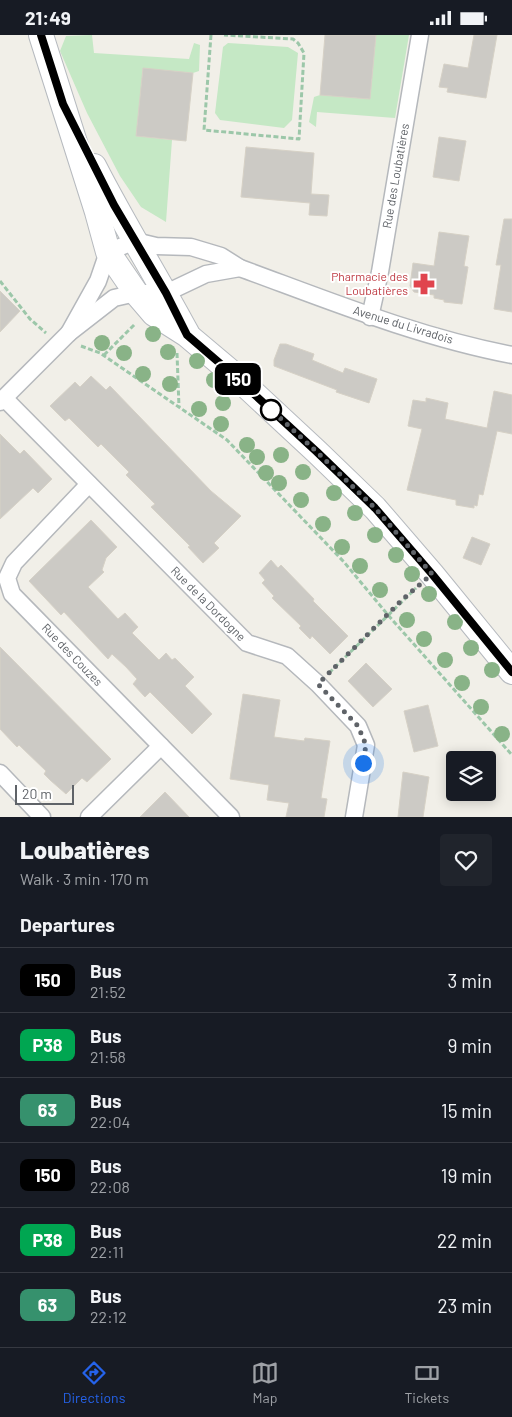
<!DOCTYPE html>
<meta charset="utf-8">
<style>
:root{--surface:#171b24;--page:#20242c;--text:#f1f3f6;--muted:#9ea1a6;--line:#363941;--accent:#2563eb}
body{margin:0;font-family:Barlow,sans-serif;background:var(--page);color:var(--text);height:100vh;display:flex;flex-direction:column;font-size:19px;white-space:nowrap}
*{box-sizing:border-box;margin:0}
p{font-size:16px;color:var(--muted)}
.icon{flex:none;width:28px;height:28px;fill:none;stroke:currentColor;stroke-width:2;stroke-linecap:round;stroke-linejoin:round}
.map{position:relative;height:782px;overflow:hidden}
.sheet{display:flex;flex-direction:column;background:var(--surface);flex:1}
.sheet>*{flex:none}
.badge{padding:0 10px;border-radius:8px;font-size:18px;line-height:32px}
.fabs{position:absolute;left:446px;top:716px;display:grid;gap:10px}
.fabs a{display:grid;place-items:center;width:50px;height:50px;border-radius:5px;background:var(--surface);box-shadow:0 2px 12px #0003;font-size:25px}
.scale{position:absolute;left:15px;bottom:12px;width:59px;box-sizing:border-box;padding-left:5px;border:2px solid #5f6368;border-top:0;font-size:14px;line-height:18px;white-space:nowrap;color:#5f6368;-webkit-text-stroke:4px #fff;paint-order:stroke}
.you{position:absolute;width:25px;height:25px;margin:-12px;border:4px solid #fff;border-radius:50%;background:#1a73e8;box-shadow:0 0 0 8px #1a73e833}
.map>.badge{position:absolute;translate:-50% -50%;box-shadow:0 0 0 2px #fff}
h2{padding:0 20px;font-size:19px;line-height:45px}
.round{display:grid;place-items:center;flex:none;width:52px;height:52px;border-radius:5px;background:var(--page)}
.headline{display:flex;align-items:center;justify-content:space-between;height:85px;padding:0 20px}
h1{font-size:24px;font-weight:800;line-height:38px}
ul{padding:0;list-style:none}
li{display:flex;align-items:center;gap:15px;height:65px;padding:0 20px;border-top:1px solid var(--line)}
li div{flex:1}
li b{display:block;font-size:19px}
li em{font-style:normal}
li .badge{min-width:55px;font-weight:700;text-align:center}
.status{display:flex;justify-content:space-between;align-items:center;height:35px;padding:0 25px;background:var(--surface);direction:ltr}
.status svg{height:14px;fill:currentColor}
.tab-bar{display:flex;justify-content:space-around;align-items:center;height:70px;border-top:1px solid var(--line);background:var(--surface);font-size:14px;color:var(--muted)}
.tab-bar a{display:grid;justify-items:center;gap:2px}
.tab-bar .current{color:var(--accent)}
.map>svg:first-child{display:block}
.green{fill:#c5e8c5}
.building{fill:#cccac5;stroke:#d6d1c6}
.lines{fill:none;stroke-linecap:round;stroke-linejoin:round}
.minor-casing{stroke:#b5b8bc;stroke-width:19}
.secondary-casing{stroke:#b6babf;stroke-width:26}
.path{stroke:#9cc7a9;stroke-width:3;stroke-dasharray:5 2.5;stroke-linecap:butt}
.minor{stroke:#fff;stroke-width:16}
.secondary{stroke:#fff;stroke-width:24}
.tree{fill:#89b387}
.line-casing{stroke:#fff;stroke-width:11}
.line{stroke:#000;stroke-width:8}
.walk{stroke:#5f6368;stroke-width:5;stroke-dasharray:0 9}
.stop-dot{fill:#fff;stroke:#000;stroke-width:2.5}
.labels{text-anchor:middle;stroke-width:4;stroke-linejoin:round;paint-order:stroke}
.street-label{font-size:12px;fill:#5f6368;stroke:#fff}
.health-label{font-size:12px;fill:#be3a42;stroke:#fff;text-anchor:end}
</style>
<div class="status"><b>21:49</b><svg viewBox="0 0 49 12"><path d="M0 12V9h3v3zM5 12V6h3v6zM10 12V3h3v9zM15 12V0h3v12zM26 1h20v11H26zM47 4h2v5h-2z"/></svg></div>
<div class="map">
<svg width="512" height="782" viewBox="0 0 512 782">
<rect width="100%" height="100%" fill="#f1efe8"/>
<g class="green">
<path d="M92 0 94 18 189 24 194 8 200 10 199 36 193 38 143 34 136 101 172 105 166 187 141 172 120 141 87 78 60 16 66 1Z"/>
<path d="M376 0H409L395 83 317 77 316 92 309 87 314 62 320 60 370 64Z"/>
<path d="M228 8 288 12 298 18 292 85 284 93 220 85 215 78 223 12Z"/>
</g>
<g class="building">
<path d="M325 0H376L370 64 320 60Z"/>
<path d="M474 0H497L486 63 447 57 448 53 439 52 444 29 468 33Z"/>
<path d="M143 33 193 38 186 106 136 101Z"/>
<path d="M439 102 466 106 459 146 433 142Z"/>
<path d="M246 112 314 118 311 159 329 160 327 181 309 180 310 168 241 162Z"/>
<path d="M504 184H512V277L494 274 501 230H496Z"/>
<path d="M439 197 469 201 464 231 468 232 462 269 444 267V265L434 263V260L414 257 410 251 413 228 434 231Z"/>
<path d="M0 256 20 276 0 297Z"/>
<path d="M280 309H286L314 319 312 325 343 338 345 333 377 344 369 368 336 357 337 355 274 331V325Z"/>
<path d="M91 341 106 355 110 351 211 456 241 481 214 508 219 513 203 528 188 512 190 511 151 472 155 469 126 440 129 437 101 409 98 412 69 383 65 386 50 371 75 347 80 352Z"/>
<path d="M494 356 512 360V399L497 396 483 460 479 459 477 471 474 470V473L456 470V465L407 455 422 394 408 391 413 365 426 367V363L448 368 445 384 487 393Z"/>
<path d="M0 399 20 419 24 415 52 444 38 458 33 453 0 484Z"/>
<path d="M91 485 117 512 106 523 102 535 104 537 88 552 118 584 125 578 138 592 132 598 159 625 166 618 172 625 175 623 194 642 185 651 212 679 192 699 150 657 145 662 133 649 137 644 126 632 112 619 108 624 64 577 61 580 29 546Z"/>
<path d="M472 502 490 509 481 530 463 523Z"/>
<path d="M271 525 278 533 281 530 314 564 313 566 348 601 330 619 312 601 310 604 299 593 301 591 272 563 274 561 262 548 265 545 259 538Z"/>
<path d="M0 612 111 724 87 747 82 743 66 759 50 745 44 739 46 736 19 710 17 712 0 694Z"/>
<path d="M366 628 392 654 373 672 348 646Z"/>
<path d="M243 659 280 665 274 702 304 706 305 703 330 706 321 763 327 764 324 782H286L289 768 267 765 269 750 230 744Z"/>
<path d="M428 670 438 711 414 717 404 676Z"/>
<path d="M403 737 429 742 423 782H398Z"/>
<path d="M165 757 189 782H140Z"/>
</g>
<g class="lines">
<g class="minor-casing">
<g id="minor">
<path d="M370 282 380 237 420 0"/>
<path d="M69 298 98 246 108 217 135 206 156 211 191 212 221 221 240 233C330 266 418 302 512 320"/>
<path d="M4 363 247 608 287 621 318 649 358 691 366 710 354 782"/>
<path d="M0 367 69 298 114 263 136 258H166L206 239 240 233"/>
<path d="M161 711 231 782"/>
<path d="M0 738 42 782"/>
<path d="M89 782 161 711 12 559 7 543 14 528 89 449"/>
</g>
</g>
<g class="secondary-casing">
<g id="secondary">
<path d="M41 0 97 177 108 217 136 258 154 279 187 300 231 337 317 417 375 473 432 539 512 637"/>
<path d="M94 131C123 188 157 242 187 298"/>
</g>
</g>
<g class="path">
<path d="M211 0 204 95 299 104 304 18 298 8 293 4 224 0"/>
<path d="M0 246 30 284 46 298"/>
<path d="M81 311 100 318 227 405 344 527 388 580 512 720"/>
<path d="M177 318 179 372"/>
<path d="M104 320 135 289"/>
<path d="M329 638 416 553"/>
</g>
<use href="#minor" class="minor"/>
<use href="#secondary" class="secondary"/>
</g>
<g class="tree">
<circle cx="153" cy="299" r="8"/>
<circle cx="102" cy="308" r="8"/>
<circle cx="168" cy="317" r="8"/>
<circle cx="124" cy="318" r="8"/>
<circle cx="197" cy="326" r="8"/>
<circle cx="143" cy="339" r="8"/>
<circle cx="214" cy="345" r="8"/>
<circle cx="170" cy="349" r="8"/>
<circle cx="223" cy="368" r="8"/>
<circle cx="199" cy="374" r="8"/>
<circle cx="221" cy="389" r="8"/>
<circle cx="247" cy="410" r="8"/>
<circle cx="281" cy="420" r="8"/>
<circle cx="257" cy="422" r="8"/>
<circle cx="303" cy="437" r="8"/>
<circle cx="266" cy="438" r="8"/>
<circle cx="279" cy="448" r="8"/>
<circle cx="334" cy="458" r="8"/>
<circle cx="301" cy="465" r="8"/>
<circle cx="355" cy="478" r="8"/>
<circle cx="323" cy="489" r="8"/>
<circle cx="375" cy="500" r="8"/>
<circle cx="342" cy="512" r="8"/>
<circle cx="396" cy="520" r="8"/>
<circle cx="360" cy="531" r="8"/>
<circle cx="412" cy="539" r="8"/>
<circle cx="380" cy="555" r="8"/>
<circle cx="429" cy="559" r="8"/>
<circle cx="407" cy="585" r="8"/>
<circle cx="455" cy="587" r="8"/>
<circle cx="424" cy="604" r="8"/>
<circle cx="471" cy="613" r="8"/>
<circle cx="445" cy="625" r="8"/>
<circle cx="492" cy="635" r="8"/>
<circle cx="462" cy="648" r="8"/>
<circle cx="481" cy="672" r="8"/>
<circle cx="502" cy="699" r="8"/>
</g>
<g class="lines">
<g class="line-casing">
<path id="line" d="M41 0 63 69 114 170 166 258 187 300 230 337 317 417 375 473 432 539 512 637"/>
</g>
<use href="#line" class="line"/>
<path class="walk" d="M271 375 266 370 317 417 375 473 432 539 403 564 318 649 358 691 366 710 363 728"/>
</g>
<defs>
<g id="pharmacy-bare" transform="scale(1.725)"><path d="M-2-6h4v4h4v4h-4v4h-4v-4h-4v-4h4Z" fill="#e0444e" stroke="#fff" stroke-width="2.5" paint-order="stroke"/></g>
</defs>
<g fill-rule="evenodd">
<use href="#pharmacy-bare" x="424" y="249"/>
</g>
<circle class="stop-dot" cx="271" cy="375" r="10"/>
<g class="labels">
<g class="street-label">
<text transform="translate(396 141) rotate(-80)" y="4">Rue des Loubatières</text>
<text transform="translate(403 290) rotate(17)" y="4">Avenue du Livradois</text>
<text transform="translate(208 569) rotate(45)" y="4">Rue de la Dordogne</text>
<text transform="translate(72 620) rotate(46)" y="4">Rue des Couzes</text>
</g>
<g class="health-label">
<text x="408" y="246">Pharmacie des<tspan x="408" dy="14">Loubatières</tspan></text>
</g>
</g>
</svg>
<div class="fabs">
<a><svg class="icon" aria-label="layers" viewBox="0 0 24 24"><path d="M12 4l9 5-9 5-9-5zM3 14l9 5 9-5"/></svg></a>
</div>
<div class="scale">20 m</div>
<div class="you" style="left:363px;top:728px"></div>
<b class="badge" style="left:238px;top:344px;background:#000;color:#fff">150</b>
</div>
<section class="sheet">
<div class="headline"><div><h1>Loubatières</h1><p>Walk · 3 min · 170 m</p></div><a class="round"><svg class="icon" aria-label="heart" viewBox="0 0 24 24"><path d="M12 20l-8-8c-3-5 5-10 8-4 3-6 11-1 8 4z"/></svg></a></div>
<h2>Departures</h2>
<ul>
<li><span class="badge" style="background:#000;color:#fff">150</span><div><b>Bus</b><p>21:52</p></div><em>3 min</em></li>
<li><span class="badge" style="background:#00a651;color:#fff">P38</span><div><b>Bus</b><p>21:58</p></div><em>9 min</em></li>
<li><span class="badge" style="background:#36916d;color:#fff">63</span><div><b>Bus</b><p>22:04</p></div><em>15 min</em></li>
<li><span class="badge" style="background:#000;color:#fff">150</span><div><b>Bus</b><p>22:08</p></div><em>19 min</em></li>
<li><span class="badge" style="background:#00a651;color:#fff">P38</span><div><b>Bus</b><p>22:11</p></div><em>22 min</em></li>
<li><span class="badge" style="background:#36916d;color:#fff">63</span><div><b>Bus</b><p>22:12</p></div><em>23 min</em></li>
</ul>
</section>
<nav class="tab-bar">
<a class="current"><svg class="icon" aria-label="directions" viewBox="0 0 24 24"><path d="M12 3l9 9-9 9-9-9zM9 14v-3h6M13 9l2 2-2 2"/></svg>Directions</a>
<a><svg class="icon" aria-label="map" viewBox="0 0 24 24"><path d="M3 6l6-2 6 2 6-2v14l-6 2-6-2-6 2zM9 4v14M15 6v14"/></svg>Map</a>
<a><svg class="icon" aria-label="tickets" viewBox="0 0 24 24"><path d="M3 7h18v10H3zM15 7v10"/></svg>Tickets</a>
</nav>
